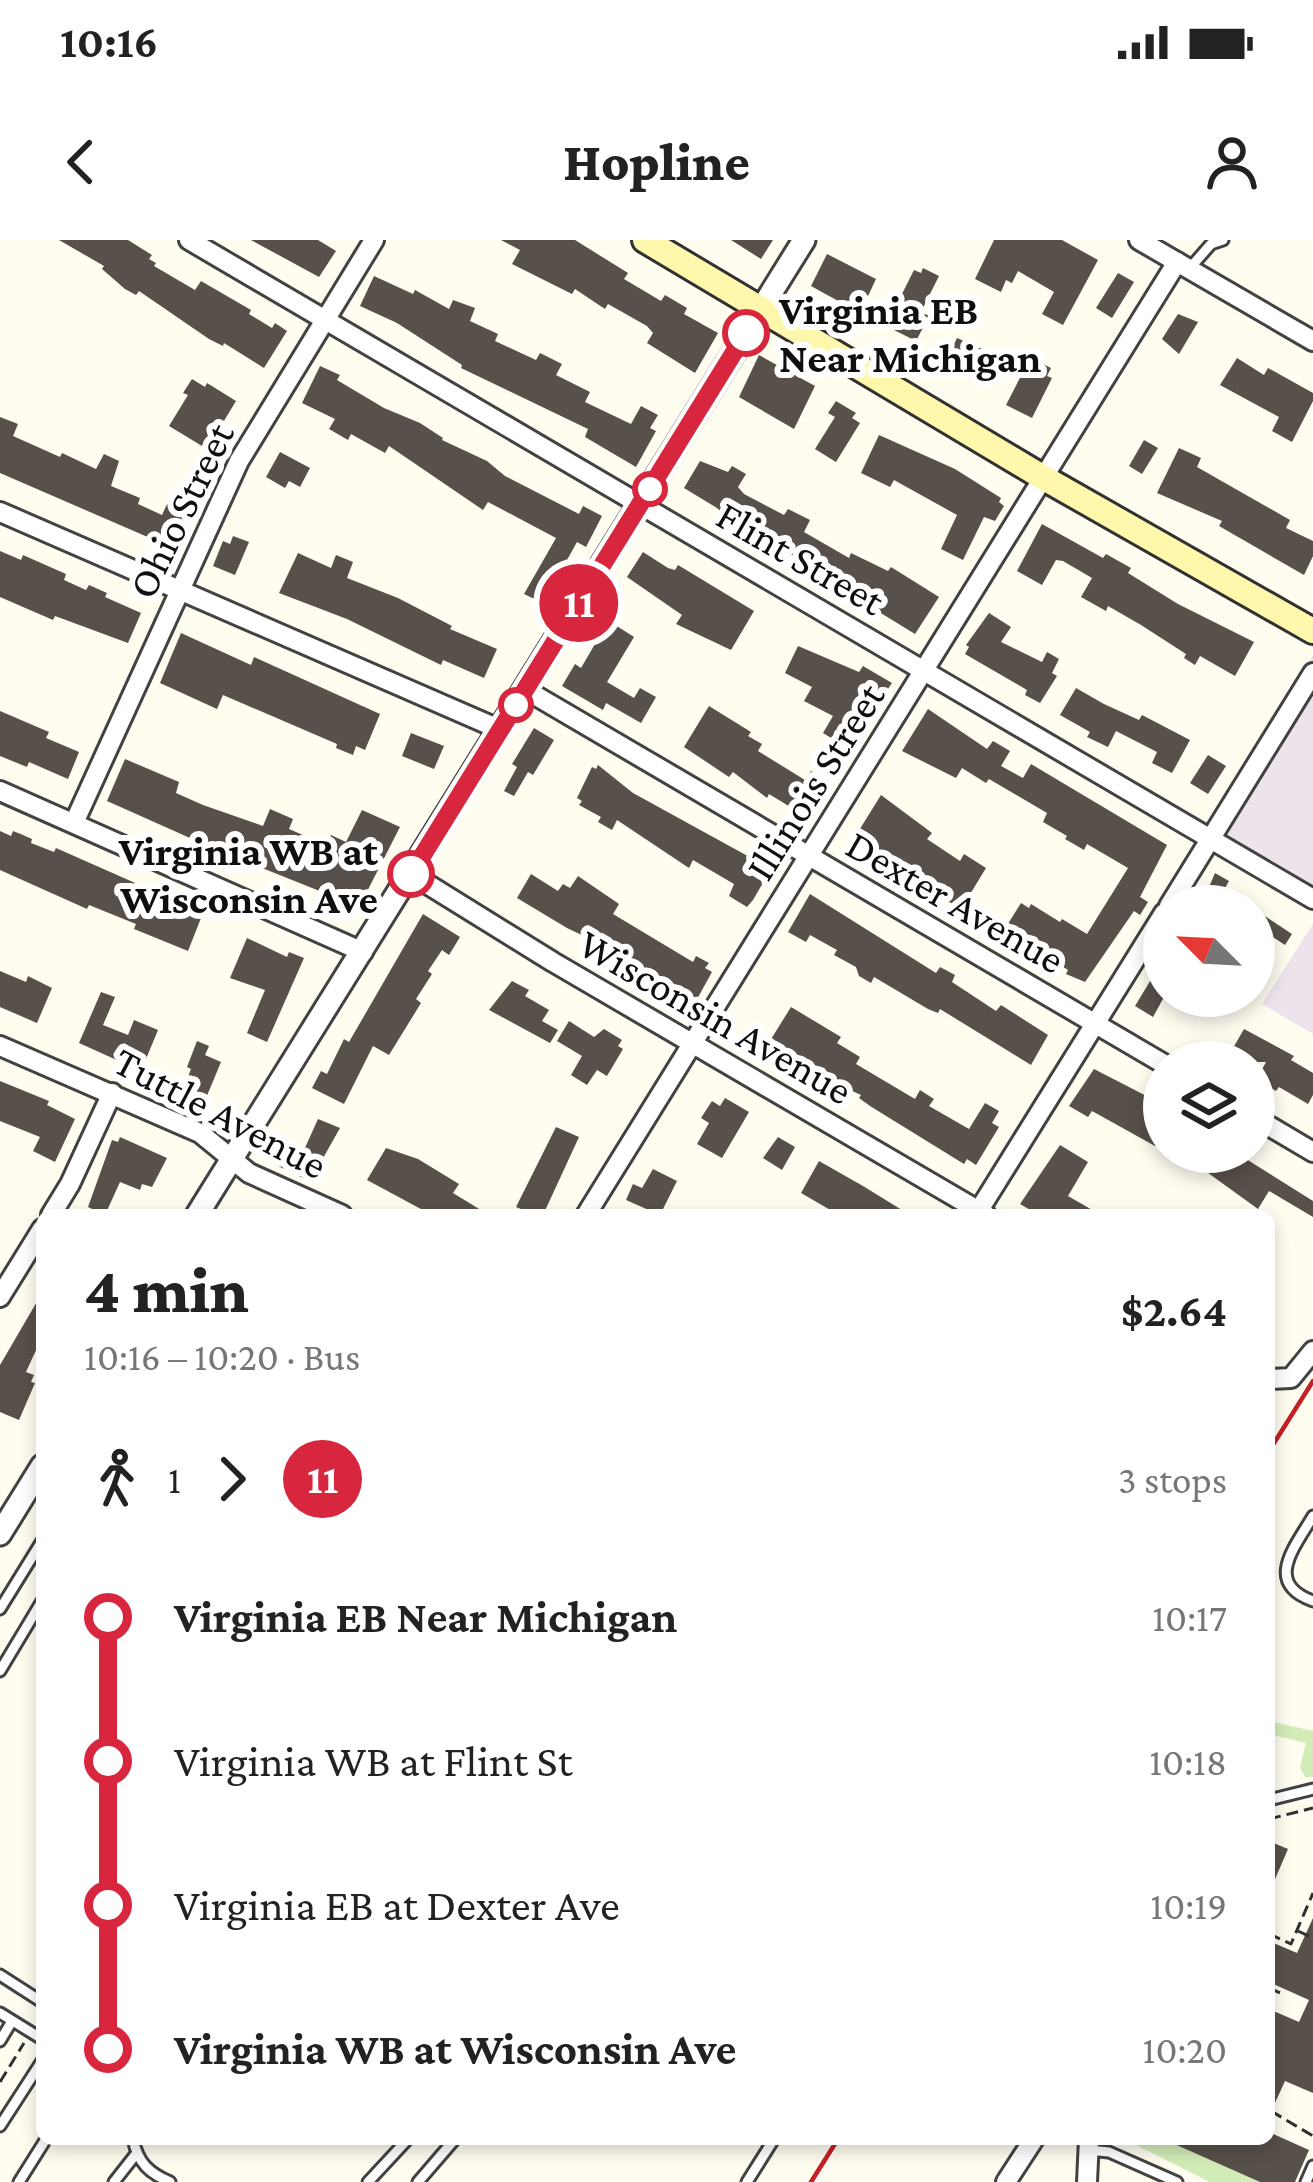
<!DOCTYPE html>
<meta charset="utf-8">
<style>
:root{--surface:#fff;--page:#f2f2f2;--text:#222;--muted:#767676}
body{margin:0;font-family:"Crimson Pro",serif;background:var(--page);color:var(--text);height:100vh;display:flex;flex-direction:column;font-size:45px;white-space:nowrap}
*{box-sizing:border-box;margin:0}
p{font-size:39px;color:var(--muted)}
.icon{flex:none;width:66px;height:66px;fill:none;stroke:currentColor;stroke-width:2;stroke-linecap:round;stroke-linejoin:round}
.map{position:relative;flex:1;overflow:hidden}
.sheet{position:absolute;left:36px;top:969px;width:1239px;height:936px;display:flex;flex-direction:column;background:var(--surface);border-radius:18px;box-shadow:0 6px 18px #0003}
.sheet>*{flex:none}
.badge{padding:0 24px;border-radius:39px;font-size:42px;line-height:78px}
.needle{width:78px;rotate:294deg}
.fabs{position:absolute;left:1143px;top:645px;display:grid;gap:24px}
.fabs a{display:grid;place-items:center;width:132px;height:132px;border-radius:50%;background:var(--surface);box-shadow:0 6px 18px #0003;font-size:60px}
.map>.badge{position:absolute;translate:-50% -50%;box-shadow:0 0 0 6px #fff}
.legs{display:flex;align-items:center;gap:18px;height:132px;padding:0 48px;font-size:39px}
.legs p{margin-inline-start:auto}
.overview{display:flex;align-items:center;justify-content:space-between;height:204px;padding:0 48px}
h1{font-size:66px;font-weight:800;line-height:90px}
ul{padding:0 48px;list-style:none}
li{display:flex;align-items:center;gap:42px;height:144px;font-size:45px}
li i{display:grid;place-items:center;width:18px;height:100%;margin:0 15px;background:currentColor}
li i::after{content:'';width:30px;height:30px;margin:-15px;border:9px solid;border-radius:50%;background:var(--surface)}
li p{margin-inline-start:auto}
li:first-child i{background:linear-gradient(#0000 50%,currentColor 0)}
li:last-child i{background:linear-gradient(currentColor 50%,#0000 0)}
.status{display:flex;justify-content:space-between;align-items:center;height:84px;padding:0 60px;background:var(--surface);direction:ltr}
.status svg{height:33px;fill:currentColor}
header{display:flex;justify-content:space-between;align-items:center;height:156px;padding:0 48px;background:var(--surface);font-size:54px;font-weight:800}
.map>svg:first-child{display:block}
.industrial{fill:#ece3ed}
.green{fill:#d2ecb7}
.building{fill:#58504a}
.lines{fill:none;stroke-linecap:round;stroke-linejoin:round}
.service-casing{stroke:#424242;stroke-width:15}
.minor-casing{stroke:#424242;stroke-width:24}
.tertiary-casing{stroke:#424242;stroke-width:27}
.secondary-casing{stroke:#313131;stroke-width:30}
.path{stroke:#313131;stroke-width:3;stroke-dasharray:12 6;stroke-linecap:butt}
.service{stroke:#fff;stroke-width:9}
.minor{stroke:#fff;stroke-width:18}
.tertiary{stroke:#fff;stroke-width:21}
.secondary{stroke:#fff7ab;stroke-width:24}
.rail{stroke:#c61f25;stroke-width:4.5}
.line-1-casing{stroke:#fff;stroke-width:27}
.line-1{stroke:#d7263d;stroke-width:18}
.stop-1-dot{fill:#fff;stroke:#d7263d;stroke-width:6}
.labels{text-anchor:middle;stroke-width:12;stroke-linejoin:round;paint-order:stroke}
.stop-label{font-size:42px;font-weight:bold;fill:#0f0f0f;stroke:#fff;text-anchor:start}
.street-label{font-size:42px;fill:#0f0f0f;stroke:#fff}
</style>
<div class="status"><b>10:16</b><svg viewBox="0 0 49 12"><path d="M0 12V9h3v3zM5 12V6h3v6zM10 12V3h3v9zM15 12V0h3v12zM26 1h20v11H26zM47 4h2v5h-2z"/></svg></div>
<header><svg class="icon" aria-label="back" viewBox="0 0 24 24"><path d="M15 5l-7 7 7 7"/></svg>Hopline<svg class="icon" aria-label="person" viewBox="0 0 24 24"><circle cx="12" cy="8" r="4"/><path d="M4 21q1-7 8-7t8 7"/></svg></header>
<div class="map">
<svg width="1313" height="1942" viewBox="0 0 1313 1942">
<rect width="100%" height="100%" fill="#fffcf0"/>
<g class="industrial">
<path d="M1313 415V666L1204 600Z"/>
<path d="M1313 684V794L1262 764Z"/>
</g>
<g class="green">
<path d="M1269 1481 1313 1491V1537H1305L1300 1527 1306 1503 1269 1494Z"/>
<path d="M1163 1899 1260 1942H1210L1126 1900Z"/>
</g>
<g class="building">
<path d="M59 0H128L152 15 149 19 156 23 154 26 195 50 201 41 251 70 249 74 272 88 275 83 287 91 264 128 224 103 223 106 209 99 139 51 136 55 125 49 102 29 104 26Z"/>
<path d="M251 0H318L336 11 319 37Z"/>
<path d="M501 0H575L628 33 624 39 661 61 665 55 687 68 684 74 718 93 695 133 647 103 653 93 647 86 608 64 605 69 575 49 572 54 512 24 520 10Z"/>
<path d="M731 0H773L761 19Z"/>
<path d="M994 0H1062L1098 20 1063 85 1042 74 1054 52 1018 31 1012 43 1006 40 1001 52 975 39Z"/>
<path d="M827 14 876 39 860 73 811 46Z"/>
<path d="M923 28 939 36 921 72 929 76 916 101 886 86 914 30 921 33Z"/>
<path d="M1118 33 1134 42 1112 78 1096 68Z"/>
<path d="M374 36 413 54 415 50 449 69 453 60 475 68 470 81 498 94 495 101 536 120 540 113 562 124 556 135 590 152 585 162 631 184 641 166 658 175 650 188 656 191 636 227 585 197 588 189 461 128 462 125 397 83 360 66Z"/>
<path d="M1178 74 1198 82 1179 114 1162 99Z"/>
<path d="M957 98 982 109 974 140 944 126Z"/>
<path d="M759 115 815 146 794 189 739 157Z"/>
<path d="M1237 118 1264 135 1268 128 1313 153V161L1292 202 1272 191 1279 177 1220 145Z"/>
<path d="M1037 121 1051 128 1047 136 1052 138 1032 178 1006 165 1024 130 1030 133Z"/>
<path d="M320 126 340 135 337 140 384 168 420 183 443 198 442 200 487 221 505 236 579 274 583 266 602 276 586 307 577 302 557 338 566 343 553 368 524 354 556 298 488 262 483 270 389 206 385 213 351 194 348 200 329 189 335 179 302 163Z"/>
<path d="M192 139 205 147 207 143 236 161 210 204 205 201 202 206 169 186 188 155 183 153Z"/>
<path d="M836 161 856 173 852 178 860 183 836 222 815 209 835 177 828 173Z"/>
<path d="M0 177 18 184 13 196 60 217 62 213 96 229 104 214 119 221 111 246 140 258 138 264 162 275 167 264 188 273 173 308 0 233Z"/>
<path d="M879 195 955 229 1001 258 999 262 1004 266 995 281 984 277 963 320 941 309 957 275 894 240 890 247 861 233Z"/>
<path d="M1144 200 1158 208 1142 234 1129 226Z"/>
<path d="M1179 208 1201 218 1197 227 1290 280 1286 288 1313 301V316L1304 335 1219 286 1222 281 1157 253Z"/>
<path d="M280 212 310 228 300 247 289 241 285 248 266 237Z"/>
<path d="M700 221 728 232 732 226 746 234 738 247 744 254 784 275 788 269 810 280 804 292 849 318 851 313 888 331 891 327 939 357 915 394 835 345 837 342 806 322 735 286 717 268 684 248Z"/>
<path d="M1042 284 1103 318 1106 314 1131 328 1128 333 1178 364 1254 402 1235 436 1200 416 1195 425 1184 418 1186 414 1141 385 1108 366 1106 371 1081 357 1092 338 1063 321 1056 320 1042 345 1017 331Z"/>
<path d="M233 296 249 302 235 335 213 326 223 301 230 304Z"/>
<path d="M0 311 21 320 23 315 32 319 66 334 64 340 86 350 89 345 107 353 105 357 141 373 128 403 55 376 53 380 0 357Z"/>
<path d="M643 312 668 328 675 330 678 325 754 371 731 410 676 384 682 375 627 337Z"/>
<path d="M298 313 331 328 336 315 353 322 347 338 398 358 452 386 450 389 497 409 484 438 443 420 441 425 347 379 279 353Z"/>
<path d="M989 373 1011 387 1001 402 1042 422 1047 412 1059 419 1052 433 1057 436 1040 463 1025 455 1027 450 965 414 969 407 966 405Z"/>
<path d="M609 381 634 397 607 442 634 458 640 448 656 457 641 483 606 463 603 470 562 446 575 424 581 428 595 404 590 401 599 386 604 389Z"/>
<path d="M181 393 251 425 254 417 380 474 365 510 356 506 353 515 336 508 337 504 223 455 217 469 160 443Z"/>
<path d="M798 406 859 432 863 426 892 443 852 502 840 495 836 501 823 493 833 476 804 461 812 447 785 433Z"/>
<path d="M1076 448 1104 464 1139 480 1142 475 1190 500 1172 533 1152 523 1157 512 1116 491 1108 507 1087 497 1090 492 1060 475Z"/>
<path d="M709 466 751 492 748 496 762 504 758 511 805 540 811 531 829 541 803 580 789 572 792 568 769 554 767 558 733 532 729 537 684 507Z"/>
<path d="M928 469 987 509 993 501 1010 511 1001 526 1023 538 1031 524 1167 605 1140 657 1148 662 1140 675 1134 671 1085 742 1066 734 1068 730 1026 703 1023 708 1001 695 1021 663 1029 668 1031 664 1060 682 1062 679 1087 694 1128 628 1087 604 1084 610 1065 599 1067 596 1043 582 1047 573 989 539 986 543 962 528 956 538 902 511Z"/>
<path d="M0 471 49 492 46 498 79 512 68 539 29 522 27 527 0 516Z"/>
<path d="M534 488 554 500 533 535 528 532 514 556 504 551 517 527 512 524Z"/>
<path d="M411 493 444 506 434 529 402 516Z"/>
<path d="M1208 515 1226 526 1208 554 1190 543Z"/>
<path d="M125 519 179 542 176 553 203 565 263 586 270 569 293 579 289 589 326 605 331 595 346 602 362 570 400 587 355 675 324 661 327 654 247 622 249 617 225 606 223 610 199 602 107 561Z"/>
<path d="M598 525 633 553 766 626 764 631 768 634 753 660 747 667 729 656 734 644 693 620 689 628 617 580 612 590 598 582 601 577 579 565 582 561 577 558 592 527 596 529Z"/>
<path d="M881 555 932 593 927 599 960 621 964 614 986 628 961 669 931 651 929 654 853 600Z"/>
<path d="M0 591 11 596 13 591 23 595 32 599 31 603 54 612 56 608 203 673 188 711 134 689 136 684 89 665 87 669 0 630Z"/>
<path d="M1215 633 1229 641 1225 648 1255 666H1201Z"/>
<path d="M531 634 558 651 563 644 570 648 578 636 619 664 613 674 693 722 696 716 709 723 705 728 712 732 696 761 691 758 689 762 609 713 613 706 592 694 590 699 567 688 517 658Z"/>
<path d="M810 654 936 733 940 727 955 735 952 742 996 771 1001 765 1048 795 1031 825 940 769 938 773 928 769 874 737 871 743 859 736 856 727 834 715 837 710 810 695 806 702 788 692Z"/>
<path d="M1254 669 1292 694 1285 705 1254 685Z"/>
<path d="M423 674 460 697 449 715 442 710 428 731 432 734 416 759 421 763 389 815 373 806 344 864 312 848 321 831 327 834 344 799 349 802Z"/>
<path d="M247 698 287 717 289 712 304 718 267 802 247 793 265 750 230 738Z"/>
<path d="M1164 718V757L1153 777 1135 766Z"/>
<path d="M0 731 26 742 28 736 52 748 37 783 0 767Z"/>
<path d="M512 741 529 750 525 756 549 770 542 781 558 790 550 803 489 770Z"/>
<path d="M101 752 115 757 103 785 128 795 134 780 158 790 141 831 79 803Z"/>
<path d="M791 767 841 797 837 803 860 817 856 824 915 859 920 850 934 859 929 866 969 889 985 863 999 871 992 883 999 887 976 925 967 919 964 924 870 866 859 858 861 855 826 839 782 807 779 811 768 804Z"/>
<path d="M569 781 594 797 604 789 622 800 618 806 623 809 607 836 597 830 587 845 571 835 582 816 557 801Z"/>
<path d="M1244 789 1294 816 1291 820 1313 833V855L1308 864 1279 847 1276 851 1261 842 1258 837 1266 822H1225Z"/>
<path d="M197 801 209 806 205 815 221 822 206 858 183 849 191 829 187 827Z"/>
<path d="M1094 829 1164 865V892L1155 906 1092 871 1088 877 1069 866Z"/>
<path d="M0 841 49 861 47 865 75 879 55 922 33 911 40 897 0 881Z"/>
<path d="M725 858 749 872 722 918 697 904 709 883 701 878 712 861 720 866Z"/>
<path d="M318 879 340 888 313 936 307 933 305 939 276 925 285 907 291 909 293 904 304 910Z"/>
<path d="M556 887 579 897 543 975H536L516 967Z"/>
<path d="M120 897 167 918 152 947 142 944 140 950 120 942 105 975 88 967 112 900 118 902Z"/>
<path d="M778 897 795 907 782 930 763 918Z"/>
<path d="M1060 905 1088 922 1068 956 1101 975H1039L1020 964Z"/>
<path d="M386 908 418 919 459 944 453 953 489 975H432L367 940Z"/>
<path d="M1179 912H1235L1313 961V977L1269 951 1258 969Z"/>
<path d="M819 921 863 946 910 975H839L801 953Z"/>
<path d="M653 929 677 941 660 975 626 960 633 944 642 948Z"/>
<path d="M42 1053V1097L26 1132 34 1135 31 1142 35 1143 19 1180 0 1172V1125Z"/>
<path d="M1269 1601 1288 1609 1269 1653Z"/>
<path d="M1313 1678V1853L1285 1841 1269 1876V1769L1299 1782 1309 1760 1269 1742V1701L1297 1713Z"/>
<path d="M1269 1892 1309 1910 1295 1942H1260L1163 1899H1269Z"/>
</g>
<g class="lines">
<g class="service-casing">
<g id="service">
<path d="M1189 29 1211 4 1223 0"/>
<path d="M1313 1276C1295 1307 1263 1343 1313 1361"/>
<path d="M0 1369 42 1301"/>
<path d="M0 1431 42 1361"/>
<path d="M1269 1560 1313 1549"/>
<path d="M0 1735 42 1762"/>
<path d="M0 1773 42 1799"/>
<path d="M0 1801 12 1781"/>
<path d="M0 1886 42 1821"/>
<path d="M133 1899C138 1923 149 1933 170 1942"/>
<path d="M1088 1910 1109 1912 1177 1942"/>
<path d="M19 1942 46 1899"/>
<path d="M114 1942 136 1914"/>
<path d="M368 1942 408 1899"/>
<path d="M418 1942 455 1899"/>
<path d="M747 1942 774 1899"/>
<path d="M1306 1942 1313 1926"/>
</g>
</g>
<g class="minor-casing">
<g id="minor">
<path d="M189 0 1313 659"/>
<path d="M1139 0 1313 101"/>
<path d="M0 272 501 490"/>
<path d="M526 450 1164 824"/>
<path d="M0 551 363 712"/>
<path d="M74 583 239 221 374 0"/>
<path d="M411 634 553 722 986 975"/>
<path d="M1169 666 1313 433"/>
<path d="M0 806 200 893 249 933 342 975"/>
<path d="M1254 877 1313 912"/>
<path d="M51 975 70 944 112 853"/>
<path d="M586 975 1177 22"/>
<path d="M976 975 1164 673"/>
<path d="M0 1057 42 989"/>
<path d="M1269 1139 1291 1138 1313 1111"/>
<path d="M1006 1942 1034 1899"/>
<path d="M1087 1942 1089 1899"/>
</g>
</g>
<g class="tertiary-casing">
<g id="tertiary">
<path d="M197 975 804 0"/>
<path d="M0 1294 42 1226"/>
</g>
</g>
<g class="secondary-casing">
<path id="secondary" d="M645 0 1044 238 1313 391"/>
</g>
<g class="path">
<path d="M1269 1579 1313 1568"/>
<path d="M1298 1691 1313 1698"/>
<path d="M1269 1694 1291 1704 1313 1653"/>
<path d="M1269 1748 1280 1753 1283 1748"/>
<path d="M0 1842 24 1803"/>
<path d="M1271 1871 1313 1896"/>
</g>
<use href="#service" class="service"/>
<use href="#minor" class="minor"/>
<use href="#tertiary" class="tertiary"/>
<use href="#secondary" class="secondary"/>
<g class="rail">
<path d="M1269 1211 1313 1141"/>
<path d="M811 1942 838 1899"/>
</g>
</g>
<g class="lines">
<g class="line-1-casing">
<path id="line-1" d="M411 634 746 93"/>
</g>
<use href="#line-1" class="line-1"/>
</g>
<g class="stop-1-dot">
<circle cx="746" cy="93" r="21"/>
<circle cx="650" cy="249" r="15"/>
<circle cx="516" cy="465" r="15"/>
<circle cx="411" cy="634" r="21"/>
</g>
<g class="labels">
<g class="stop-label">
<text x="779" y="84">Virginia EB<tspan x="779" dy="48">Near Michigan</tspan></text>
<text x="378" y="625" text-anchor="end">Virginia WB at<tspan x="378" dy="48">Wisconsin Ave</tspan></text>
</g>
<g class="street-label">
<text transform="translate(180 270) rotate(-64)" y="15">Ohio Street</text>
<text transform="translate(801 317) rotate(30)" y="15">Flint Street</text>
<text transform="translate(814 541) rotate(-58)" y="15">Illinois Street</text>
<text transform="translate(956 661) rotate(30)" y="15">Dexter Avenue</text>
<text transform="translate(716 776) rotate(30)" y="15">Wisconsin Avenue</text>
<text transform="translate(221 872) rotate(28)" y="15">Tuttle Avenue</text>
</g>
</g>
</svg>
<div class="fabs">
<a><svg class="needle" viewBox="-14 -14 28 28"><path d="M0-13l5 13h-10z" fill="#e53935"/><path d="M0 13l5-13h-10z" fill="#767676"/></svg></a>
<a><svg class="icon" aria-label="layers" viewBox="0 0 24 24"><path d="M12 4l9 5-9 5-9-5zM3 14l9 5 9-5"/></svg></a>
</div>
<b class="badge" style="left:579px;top:363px;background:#d7263d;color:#fff">11</b>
<section class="sheet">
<div class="overview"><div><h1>4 min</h1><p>10:16 – 10:20 · Bus</p></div><b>$2.64</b></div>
<div class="legs"><svg class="icon" aria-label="walk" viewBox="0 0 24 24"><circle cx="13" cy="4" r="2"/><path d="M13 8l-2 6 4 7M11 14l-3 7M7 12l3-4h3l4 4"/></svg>1<svg class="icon" aria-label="forward" viewBox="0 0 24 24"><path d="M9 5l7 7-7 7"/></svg><b class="badge" style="background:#d7263d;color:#fff">11</b><p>3 stops</p></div>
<ul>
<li><i style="color:#d7263d"></i><b>Virginia EB Near Michigan</b><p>10:17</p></li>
<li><i style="color:#d7263d"></i><span>Virginia WB at Flint St</span><p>10:18</p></li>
<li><i style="color:#d7263d"></i><span>Virginia EB at Dexter Ave</span><p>10:19</p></li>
<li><i style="color:#d7263d"></i><b>Virginia WB at Wisconsin Ave</b><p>10:20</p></li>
</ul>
</section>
</div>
